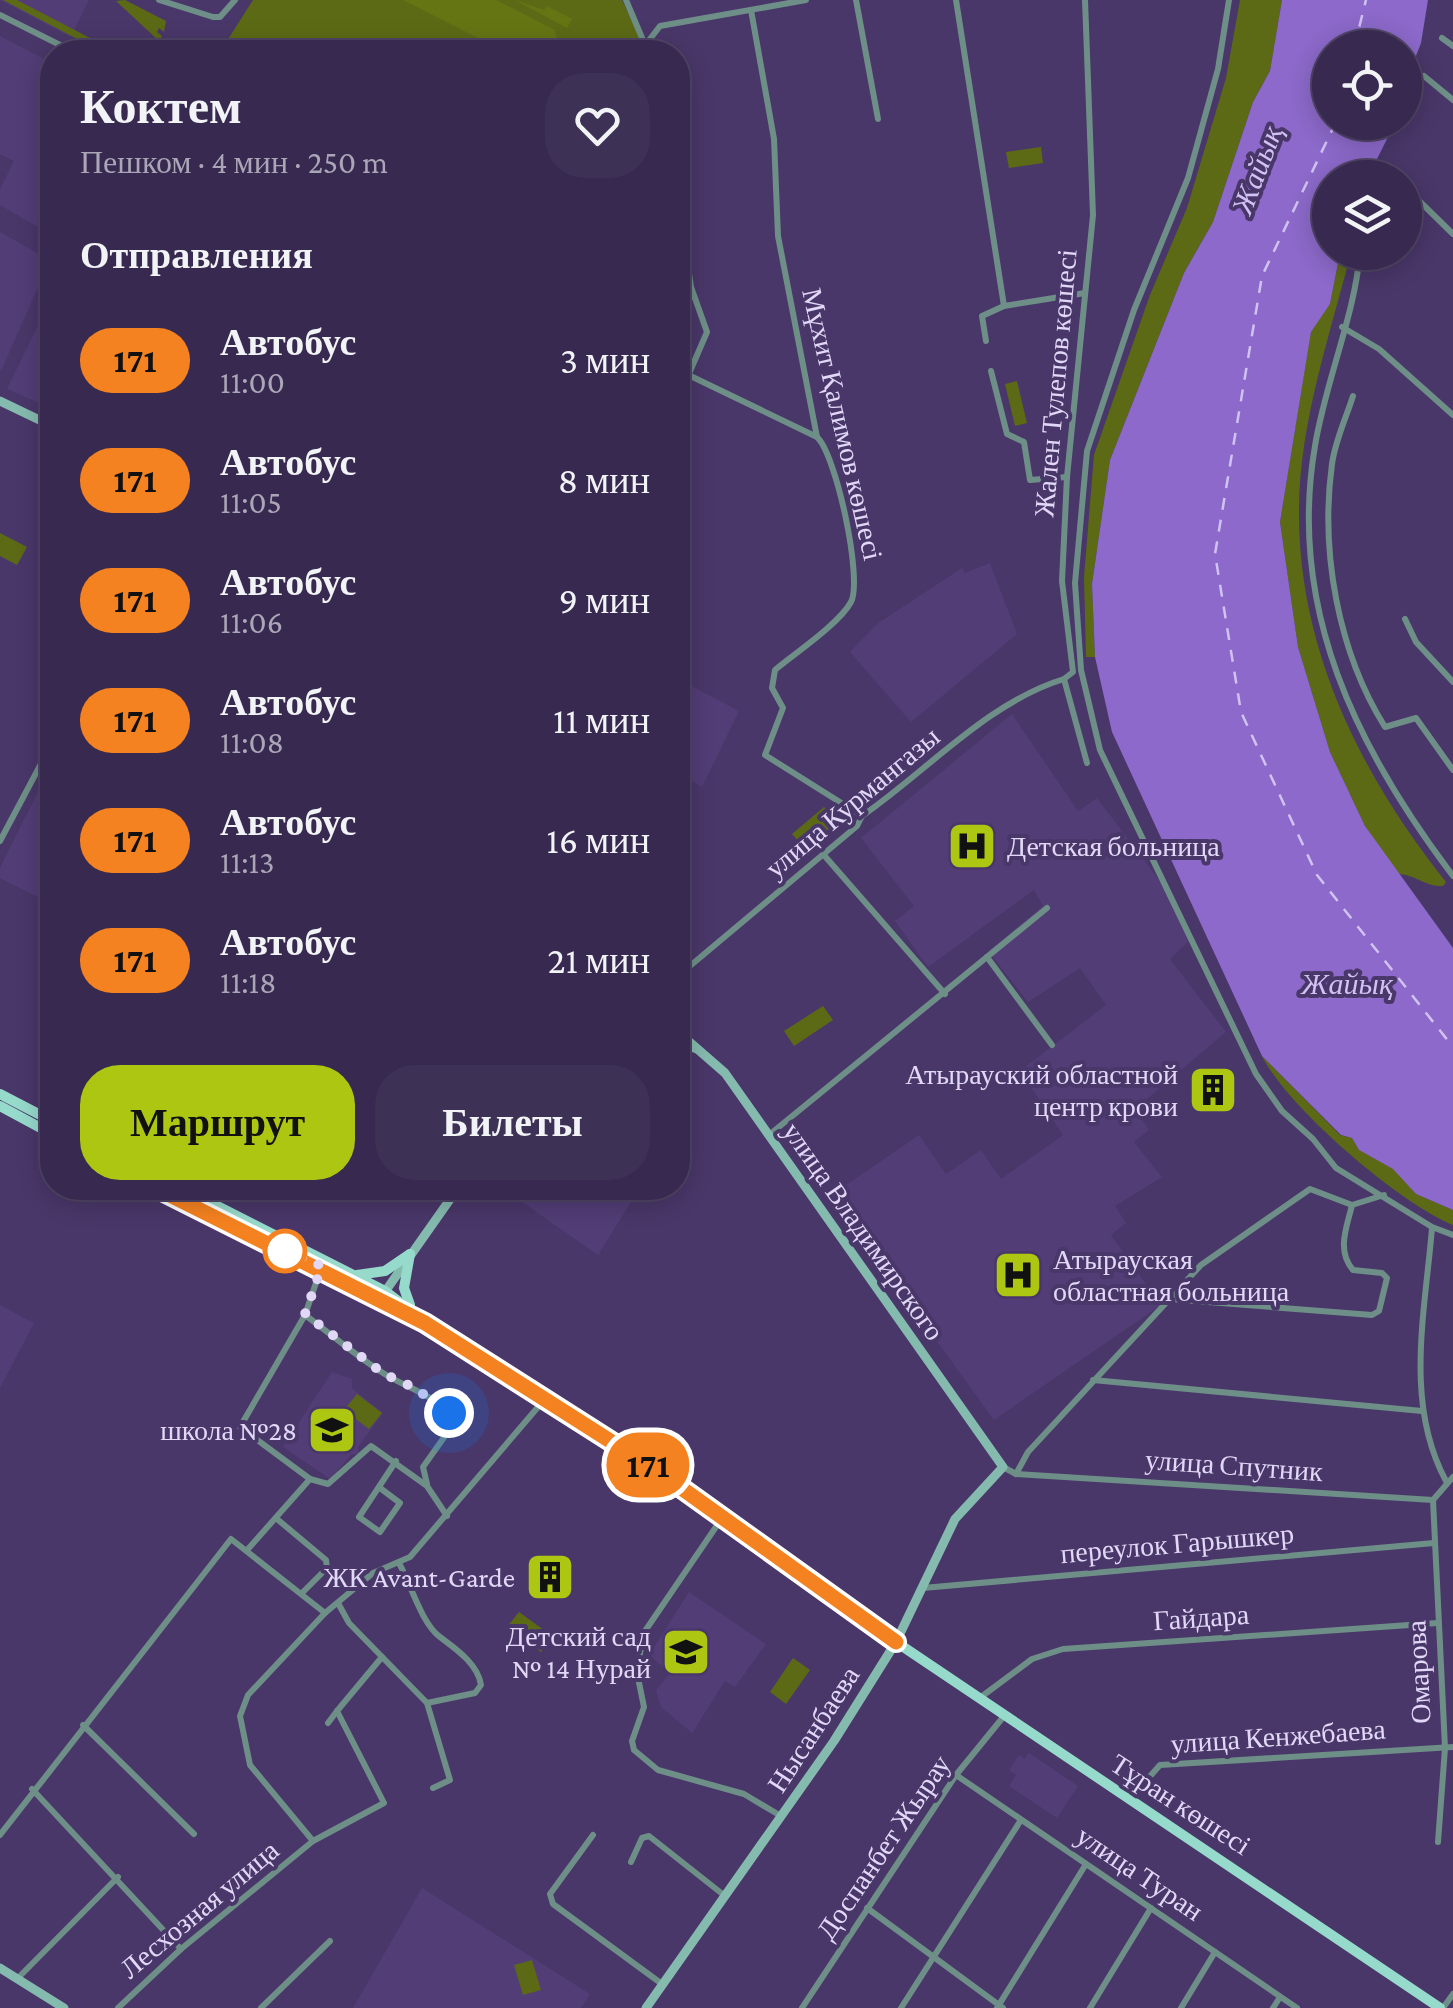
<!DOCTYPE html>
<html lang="ru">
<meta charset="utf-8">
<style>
:root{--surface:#37294f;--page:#3e3156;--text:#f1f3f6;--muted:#aaa6b7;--line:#514566;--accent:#acc612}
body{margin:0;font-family:"Crimson Pro",serif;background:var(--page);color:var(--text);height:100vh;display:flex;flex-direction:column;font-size:38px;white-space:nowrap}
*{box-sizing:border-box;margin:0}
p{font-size:32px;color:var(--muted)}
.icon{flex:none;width:55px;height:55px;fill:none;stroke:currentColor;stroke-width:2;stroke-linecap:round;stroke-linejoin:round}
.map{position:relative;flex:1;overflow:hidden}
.drawer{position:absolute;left:40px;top:40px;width:650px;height:1160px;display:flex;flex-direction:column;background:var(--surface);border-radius:40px;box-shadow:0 5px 25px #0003,0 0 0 2px var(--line)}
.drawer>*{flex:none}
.badge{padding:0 20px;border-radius:32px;font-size:35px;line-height:65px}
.fabs{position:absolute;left:1312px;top:30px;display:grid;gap:20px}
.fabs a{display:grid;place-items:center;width:110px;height:110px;border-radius:50%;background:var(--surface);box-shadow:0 5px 25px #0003,0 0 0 2px var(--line);font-size:50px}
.you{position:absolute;width:50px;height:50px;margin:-25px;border:8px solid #fff;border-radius:50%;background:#1a73e8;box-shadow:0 0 0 15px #1a73e833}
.map>.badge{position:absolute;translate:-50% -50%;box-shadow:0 0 0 5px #fff}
h2{padding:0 40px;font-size:38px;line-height:90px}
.round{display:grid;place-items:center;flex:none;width:105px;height:105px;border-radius:40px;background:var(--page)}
.headline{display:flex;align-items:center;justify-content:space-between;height:170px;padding:0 40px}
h1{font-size:48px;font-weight:600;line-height:75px}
.primary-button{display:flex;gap:20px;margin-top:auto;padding:20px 40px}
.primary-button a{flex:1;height:115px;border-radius:40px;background:var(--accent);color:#111;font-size:40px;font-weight:600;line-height:115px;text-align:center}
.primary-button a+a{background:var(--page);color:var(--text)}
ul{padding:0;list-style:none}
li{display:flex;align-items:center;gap:30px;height:120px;padding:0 40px}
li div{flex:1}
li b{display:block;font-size:38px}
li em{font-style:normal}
li .badge{min-width:110px;font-weight:700;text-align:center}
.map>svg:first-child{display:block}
.built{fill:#523d76}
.green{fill:#5c6a16}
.forest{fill:#657514}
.water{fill:#8c69ca}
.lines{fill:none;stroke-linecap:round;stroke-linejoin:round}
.ferry{stroke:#d1c2f4;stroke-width:2.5;stroke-dasharray:12 10;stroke-linecap:butt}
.street{stroke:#6e8f87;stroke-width:6}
.secondary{stroke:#85baae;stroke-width:9}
.primary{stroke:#96dacb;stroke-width:10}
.line-casing{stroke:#fff;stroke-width:22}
.line{stroke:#f58220;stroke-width:15}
.walk{stroke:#e1d8f7;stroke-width:10;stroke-dasharray:0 18}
.stop-dot{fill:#fff;stroke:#f58220;stroke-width:5}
.labels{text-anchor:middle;stroke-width:8;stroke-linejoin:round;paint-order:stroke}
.street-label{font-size:28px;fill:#e1d8f7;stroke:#493769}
.poi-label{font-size:28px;fill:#e1d8f7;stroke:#493769;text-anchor:end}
.water-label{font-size:30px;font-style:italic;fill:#d1c2f4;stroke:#493769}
</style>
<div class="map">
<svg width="1453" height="2008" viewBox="0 0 1453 2008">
<rect width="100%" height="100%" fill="#493769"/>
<g class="built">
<path d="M0 0H89L71 37Z"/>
<path d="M0 36 52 63V235L0 205V189L14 161 0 154Z"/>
<path d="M0 232 50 260 1 371 0 370Z"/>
<path d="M52 297V409L7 389Z"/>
<path d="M990 563 1017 634 911 722 850 652 877 624 962 568 965 573Z"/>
<path d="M678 679 739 711 702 787 678 773Z"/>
<path d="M1012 714 1078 811 1097 798 1163 885 1190 940 1170 959 1226 1032 1135 1109 1149 1130 1134 1142 1162 1177 1115 1206 1126 1223 1111 1235 1161 1305 994 1420 904 1296V1285L889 1265 875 1261 830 1196 919 1135 946 1174 981 1150 1001 1179 1063 1135 1020 1071 1106 1005 1080 968 1028 1002 988 951 1043 906 1034 890 928 967 895 921 914 906 861 838Z"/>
<path d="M52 763V904L0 878V868Z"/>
<path d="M502 1188H634L637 1192 598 1255Z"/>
<path d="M0 1305 34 1323 0 1388Z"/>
<path d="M332 1372 352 1379V1388L383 1413 358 1447 359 1454 351 1455 330 1479 283 1447Z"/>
<path d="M689 1592 766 1644 735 1687 725 1681 692 1733 661 1707 656 1690 670 1673 649 1655Z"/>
<path d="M1029 1753 1078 1786 1057 1818 1009 1786 1016 1775 1009 1770 1019 1755 1025 1759Z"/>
<path d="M422 1888 590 1994 581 2008H353Z"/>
</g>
<g class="green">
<path d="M3 0H17L115 51 102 52Z"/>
<path d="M125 0 166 21 164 32 159 28 157 32 162 36 159 41 116 1Z"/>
<path d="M253 0H622L641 40 634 52H220Z"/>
<path d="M1240 0H1282L1270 71 1253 102 1213 222 1184 273 1110 460 1092 584 1095 657H1086L1084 577 1094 455 1150 295 1187 208 1226 78Z"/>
<path d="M1041 147 1043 163 1009 168 1006 152Z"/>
<path d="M1340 253H1351C1330 334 1300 422 1299 507 1297 647 1360 774 1446 882L1443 886C1425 887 1415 874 1397 874L1365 826 1330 752 1298 647 1280 522 1311 331 1330 304Z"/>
<path d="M1017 381 1027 423 1015 426 1005 384Z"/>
<path d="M0 533 27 547 17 565 0 556Z"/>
<path d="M824 807 837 822 805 849 792 834Z"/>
<path d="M823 1006 833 1020 794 1046 784 1031Z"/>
<path d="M1262 1056 1340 1135 1352 1138 1359 1150 1394 1169 1416 1194 1453 1210V1225C1399 1203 1288 1108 1262 1056Z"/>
<path d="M357 1394 382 1413 369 1429 344 1410Z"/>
<path d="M519 1612 552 1636 541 1652 507 1627Z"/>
<path d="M793 1658 810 1670 786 1704 770 1692Z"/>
<path d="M532 1960 541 1990 523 1995 514 1965Z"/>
</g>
<g class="forest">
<path d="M403 0H496L555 30 559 52H486L490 44Z"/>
<path d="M515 0 544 10 547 6 572 19 567 28Z"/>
</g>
<path class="water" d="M1282 0H1428L1421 43 1405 84V48H1330V122L1395 123 1368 177 1330 178V252L1340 253 1330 304 1311 332 1280 522 1298 647 1330 752 1365 826 1453 948V1210L1416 1194 1393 1169 1359 1150 1352 1138 1341 1135 1262 1056 1112 732 1095 657 1092 584 1110 460 1184 273 1213 222 1253 102 1270 71Z"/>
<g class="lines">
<g class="ferry">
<path d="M1354 48 1366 0"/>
<path d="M1336 122 1262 276 1215 554 1241 712 1317 875 1453 1047"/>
</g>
<g class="street">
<path d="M159 0 213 17H220L235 0"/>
<path d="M626 0 648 52"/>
<path d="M856 0 878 119"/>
<path d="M956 0 1004 306"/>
<path d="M1085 0 1093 215 1067 477 1062 581 1073 672 1064 679 1087 763"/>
<path d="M1229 0 1218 69 1188 178 1134 310 1087 451 1075 583 1081 670 1100 750 1256 1074 1282 1111 1313 1139 1336 1168 1432 1227 1453 1235"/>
<path d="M751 10 774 139 778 236 817 437C836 454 863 579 851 602 839 624 794 654 775 670L772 688 783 708 765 755 862 816"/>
<path d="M0 15 74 52"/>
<path d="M1442 38 1453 46"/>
<path d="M640 52 660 26 806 0"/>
<path d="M1424 76 1453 100"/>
<path d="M1394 178H1395"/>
<path d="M1405 187 1453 234"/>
<path d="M678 200 691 287 707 332 688 376"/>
<path d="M1360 252C1355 315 1325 383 1315 446 1287 609 1357 749 1453 876"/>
<path d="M1342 327 1379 349 1453 415"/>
<path d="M986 341 982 316 1004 306 1085 293"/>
<path d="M678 370 817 437"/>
<path d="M991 371 1007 434 1024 442 1030 480 1067 477"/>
<path d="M1353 396C1346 418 1335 441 1332 464 1320 551 1338 652 1385 727L1416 718 1453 770"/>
<path d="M1405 619 1416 642 1453 682"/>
<path d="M0 841 52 743"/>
<path d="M823 854 945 994"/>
<path d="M987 957 1052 1045"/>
<path d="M678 976 857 826 862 816C926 772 988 702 1064 679"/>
<path d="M769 1135 1047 908"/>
<path d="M1432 1228C1425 1313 1404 1403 1446 1481"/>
<path d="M1170 1299 1372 1315 1379 1311 1387 1278 1382 1273 1353 1270C1336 1250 1347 1227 1352 1205"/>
<path d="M305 1315C331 1334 356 1356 383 1373 408 1389 438 1395 455 1422L423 1467 427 1484"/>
<path d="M1093 1380 1422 1411"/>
<path d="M1003 1467 1016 1474 1433 1500"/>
<path d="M1016 1474 1028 1452 1201 1265 1310 1189 1352 1205 1384 1195"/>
<path d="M310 1479 240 1427 305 1315 320 1271"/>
<path d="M380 1488 400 1503 380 1532 359 1517 396 1461"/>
<path d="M1433 1500 1445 1748 1438 1842"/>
<path d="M1433 1500 1453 1477"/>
<path d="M722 1518 643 1634 637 1673 644 1707 632 1741 634 1750 658 1770 744 1794 781 1816"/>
<path d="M277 1519 326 1560 327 1568 302 1593"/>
<path d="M248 1549 310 1479 328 1484 371 1446 427 1486 447 1516"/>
<path d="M400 1565C411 1585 422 1624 440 1637 456 1649 478 1664 481 1685L475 1693 427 1703"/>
<path d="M923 1588 1434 1543"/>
<path d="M338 1603 349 1623 427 1703 450 1780 433 1788"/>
<path d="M981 1697 1032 1659 1063 1649 1438 1623"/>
<path d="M328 1723 337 1711"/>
<path d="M83 1725 194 1834"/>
<path d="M956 1775 1297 2008"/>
<path d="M32 1789 181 1949"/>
<path d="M1130 1799 1160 1765 1453 1747"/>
<path d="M0 1835 231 1539 325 1613"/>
<path d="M593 1835 550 1894 553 1904 662 1984"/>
<path d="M313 1841 384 1803 337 1711 382 1657"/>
<path d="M631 1862 642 1838 649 1836 725 1896"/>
<path d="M867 1908 1003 2008"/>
<path d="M17 1979 118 1877"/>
<path d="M118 2008 181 1949 313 1841 250 1765 240 1716 248 1695 325 1613 373 1573 410 1557 544 1400"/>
<path d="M261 2008 330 1941"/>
<path d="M802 2008 956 1775 1004 1716"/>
<path d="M901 2008 1021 1820"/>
<path d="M997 2008 1086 1864"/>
<path d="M1090 2008 1151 1908"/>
<path d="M1181 2008 1215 1952"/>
<path d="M1273 2008 1280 1997"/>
<path d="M1443 2008 1453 1994"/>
</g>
<g class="secondary">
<path d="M0 401 52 426"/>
<path d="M678 1042 697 1049"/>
<path d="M382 1296 458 1188"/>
<path d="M0 1968 64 2008"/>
<path d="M646 2008 834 1741 896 1642 955 1519 1003 1467 725 1073 678 1032"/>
</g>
<g class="primary">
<path d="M0 1094 52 1121"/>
<path d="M0 1106 52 1134"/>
<path d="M156 1188 423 1322"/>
<path d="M182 1188 385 1291 443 1335 659 1472 896 1642 1440 2008"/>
<path d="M357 1275 385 1271 410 1254"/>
<path d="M410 1305 404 1288 410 1254"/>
</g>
</g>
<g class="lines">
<g class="line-casing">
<path id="line" d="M156 1188 425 1323 659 1472 896 1642"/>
</g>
<use href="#line" class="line"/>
<path class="walk" d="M285 1251 322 1266 305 1314 384 1374 415 1388 449 1413"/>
</g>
<defs>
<g id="hospital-square" transform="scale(2.5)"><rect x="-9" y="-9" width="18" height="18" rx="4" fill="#acc612" stroke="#493769"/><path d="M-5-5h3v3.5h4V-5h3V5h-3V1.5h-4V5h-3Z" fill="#111"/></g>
<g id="building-square" transform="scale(2.5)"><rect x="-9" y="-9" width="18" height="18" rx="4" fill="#acc612" stroke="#493769"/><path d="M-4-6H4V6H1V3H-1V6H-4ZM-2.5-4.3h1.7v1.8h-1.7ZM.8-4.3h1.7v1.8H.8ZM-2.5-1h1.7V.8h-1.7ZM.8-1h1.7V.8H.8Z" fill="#111"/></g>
<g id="school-square" transform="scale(2.5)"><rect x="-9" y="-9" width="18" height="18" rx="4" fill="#acc612" stroke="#493769"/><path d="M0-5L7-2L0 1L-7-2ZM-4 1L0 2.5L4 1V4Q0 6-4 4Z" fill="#111"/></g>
</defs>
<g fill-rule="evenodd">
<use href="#hospital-square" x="972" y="846"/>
<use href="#building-square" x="1213" y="1090"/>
<use href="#hospital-square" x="1018" y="1275"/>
<use href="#school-square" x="332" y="1430"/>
<use href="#building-square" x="550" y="1577"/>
<use href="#school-square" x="686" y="1652"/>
</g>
<circle class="stop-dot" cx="285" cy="1251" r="20"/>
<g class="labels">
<g class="street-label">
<text transform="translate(1055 383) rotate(-85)" y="10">Жален Тулепов көшесі</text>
<text transform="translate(843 424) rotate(77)" y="10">Мұхит Қалимов көшесі</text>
<text transform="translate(852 802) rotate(-40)" y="10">улица Курмангазы</text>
<text transform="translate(864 1231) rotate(55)" y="10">улица Владимирского</text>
<text transform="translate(1234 1465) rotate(4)" y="10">улица Спутник</text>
<text transform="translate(1177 1543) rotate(-5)" y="10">переулок Гарышкер</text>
<text transform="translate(1201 1617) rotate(-4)" y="10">Гайдара</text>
<text transform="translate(1418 1672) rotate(-93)" y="10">Омарова</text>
<text transform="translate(813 1729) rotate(-57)" y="10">Нысанбаева</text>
<text transform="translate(1278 1736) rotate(-4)" y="10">улица Кенжебаева</text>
<text transform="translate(1181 1804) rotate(33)" y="10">Тұран көшесі</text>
<text transform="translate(883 1847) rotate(-56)" y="10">Доспанбет Жырау</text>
<text transform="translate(1140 1873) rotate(34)" y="10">улица Туран</text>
<text transform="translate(199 1909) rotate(-40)" y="10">Лесхозная улица</text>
</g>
<g class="poi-label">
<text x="1007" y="856" text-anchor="start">Детская больница</text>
<text x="1178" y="1084">Атырауский областной<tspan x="1178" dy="32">центр крови</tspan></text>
<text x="1053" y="1269" text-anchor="start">Атырауская<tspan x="1053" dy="32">областная больница</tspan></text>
<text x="297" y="1440">школа №28</text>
<text x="515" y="1587">ЖК Avant-Garde</text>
<text x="651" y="1646">Детский сад<tspan x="651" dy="32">№ 14 Нурай</tspan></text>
</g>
<g class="water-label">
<text transform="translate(1257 170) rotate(-69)" y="10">Жайық</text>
<text x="1347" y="994">Жайық</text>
</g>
</g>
</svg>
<div class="fabs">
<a><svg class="icon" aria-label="locate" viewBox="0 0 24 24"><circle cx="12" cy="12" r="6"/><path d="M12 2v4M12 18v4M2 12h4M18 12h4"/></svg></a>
<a><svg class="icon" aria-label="layers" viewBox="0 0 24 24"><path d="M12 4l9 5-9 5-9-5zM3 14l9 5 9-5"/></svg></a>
</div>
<div class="you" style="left:449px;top:1413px"></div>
<b class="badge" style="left:648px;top:1465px;background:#f58220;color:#111">171</b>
<section class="drawer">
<div class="headline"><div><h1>Коктем</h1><p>Пешком · 4 мин · 250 m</p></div><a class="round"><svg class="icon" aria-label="heart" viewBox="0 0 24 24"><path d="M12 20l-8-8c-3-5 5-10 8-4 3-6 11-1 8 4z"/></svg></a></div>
<h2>Отправления</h2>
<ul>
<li><span class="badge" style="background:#f58220;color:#111">171</span><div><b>Автобус</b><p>11:00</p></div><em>3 мин</em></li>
<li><span class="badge" style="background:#f58220;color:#111">171</span><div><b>Автобус</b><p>11:05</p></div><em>8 мин</em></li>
<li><span class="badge" style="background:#f58220;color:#111">171</span><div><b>Автобус</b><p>11:06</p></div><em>9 мин</em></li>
<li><span class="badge" style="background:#f58220;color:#111">171</span><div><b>Автобус</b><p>11:08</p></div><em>11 мин</em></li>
<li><span class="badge" style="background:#f58220;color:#111">171</span><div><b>Автобус</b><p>11:13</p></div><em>16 мин</em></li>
<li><span class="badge" style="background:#f58220;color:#111">171</span><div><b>Автобус</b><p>11:18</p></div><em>21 мин</em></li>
</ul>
<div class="primary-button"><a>Маршрут</a><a>Билеты</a></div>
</section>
</div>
